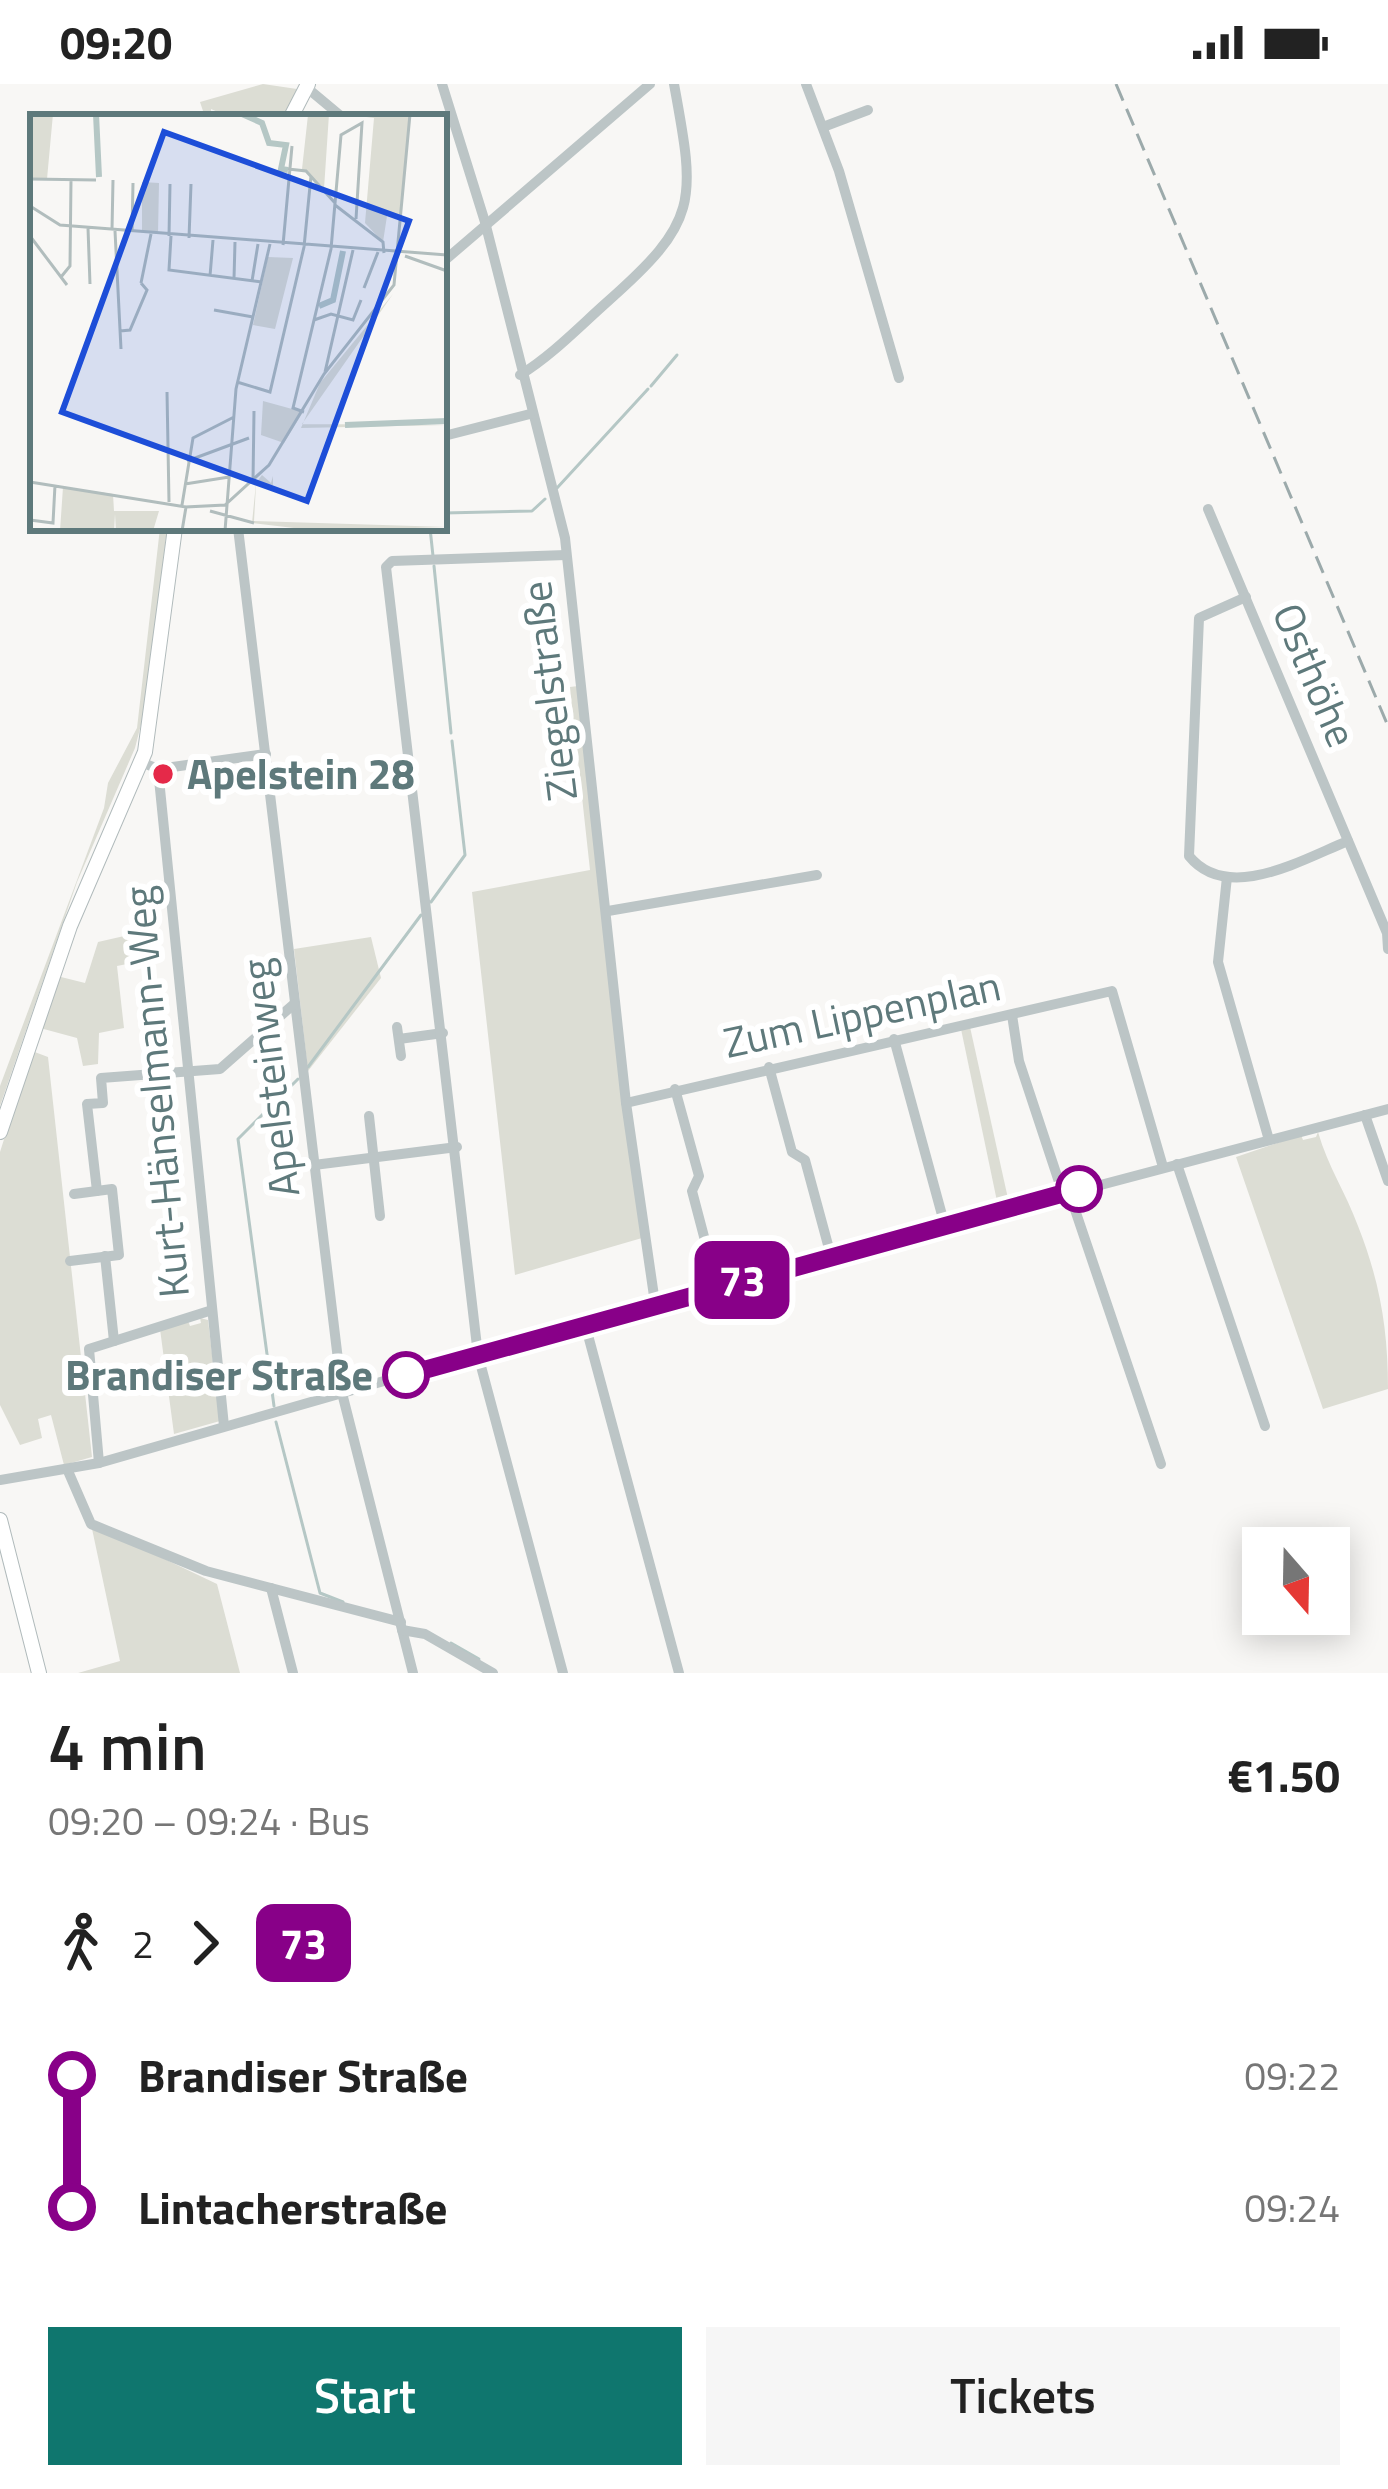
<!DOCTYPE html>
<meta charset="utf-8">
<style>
:root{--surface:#fff;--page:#f6f6f6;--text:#222;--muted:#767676;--accent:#0f766e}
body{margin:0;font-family:"Titillium Web",sans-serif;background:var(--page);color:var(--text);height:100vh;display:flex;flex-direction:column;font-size:45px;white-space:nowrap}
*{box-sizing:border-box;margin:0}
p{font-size:39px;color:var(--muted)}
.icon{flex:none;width:66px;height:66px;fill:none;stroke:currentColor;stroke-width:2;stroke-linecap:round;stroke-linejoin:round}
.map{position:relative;height:1589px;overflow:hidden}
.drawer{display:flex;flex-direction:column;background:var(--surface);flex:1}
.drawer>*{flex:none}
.badge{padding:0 24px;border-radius:18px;font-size:42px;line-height:78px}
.needle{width:78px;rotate:160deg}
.tools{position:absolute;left:1242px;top:1443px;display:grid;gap:24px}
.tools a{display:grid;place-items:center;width:108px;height:108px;border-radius:0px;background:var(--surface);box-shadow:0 6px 30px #0003;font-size:60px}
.map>.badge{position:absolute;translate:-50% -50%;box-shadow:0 0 0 6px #fff}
.legs{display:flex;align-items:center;gap:18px;height:132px;padding:0 48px;font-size:39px}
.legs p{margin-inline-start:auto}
.summary{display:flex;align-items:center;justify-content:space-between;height:204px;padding:0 48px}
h1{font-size:66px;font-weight:600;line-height:90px}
.primary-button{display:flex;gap:24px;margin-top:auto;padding:24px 48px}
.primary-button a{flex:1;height:138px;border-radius:0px;background:var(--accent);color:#fff;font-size:48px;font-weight:600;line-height:138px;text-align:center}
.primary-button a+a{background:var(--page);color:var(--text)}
ul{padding:0 48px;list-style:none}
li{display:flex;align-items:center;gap:42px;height:132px;font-size:45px}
li i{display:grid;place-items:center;width:18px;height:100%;margin:0 15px;background:currentColor}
li i::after{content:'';width:30px;height:30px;margin:-15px;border:9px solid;border-radius:50%;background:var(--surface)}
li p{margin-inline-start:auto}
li:first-child i{background:linear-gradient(#0000 50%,currentColor 0)}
li:last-child i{background:linear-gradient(currentColor 50%,#0000 0)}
.status{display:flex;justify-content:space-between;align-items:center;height:84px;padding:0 60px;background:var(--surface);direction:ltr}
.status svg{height:33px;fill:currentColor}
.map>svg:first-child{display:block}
.green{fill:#dcddd4}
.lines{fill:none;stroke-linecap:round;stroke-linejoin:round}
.stream{stroke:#b5c7c5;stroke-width:3}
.major-casing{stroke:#b0babb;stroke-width:16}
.minor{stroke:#bcc5c6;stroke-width:10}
.major{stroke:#fff;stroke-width:14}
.rail{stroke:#9caaab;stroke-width:3;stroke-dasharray:18 9;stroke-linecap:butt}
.line-1-casing{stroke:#fff;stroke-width:27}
.line-1{stroke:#808;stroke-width:18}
.poi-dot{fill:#e52949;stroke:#fff;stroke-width:4.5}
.stop-1-dot{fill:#fff;stroke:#808;stroke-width:6}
.labels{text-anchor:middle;stroke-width:12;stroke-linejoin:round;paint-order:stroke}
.street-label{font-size:42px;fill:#5e797b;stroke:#fff}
.poi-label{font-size:42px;font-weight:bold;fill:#5e797b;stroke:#fff;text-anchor:start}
.stop-label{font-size:42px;font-weight:bold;fill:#5e797b;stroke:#fff;text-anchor:end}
.inset-river{fill:none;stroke:#b5c7c5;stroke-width:6}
.inset-road{fill:none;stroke:#b1bdbd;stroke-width:3}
.view{fill:#1d4ed8;fill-opacity:0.15;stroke:#1d4ed8;stroke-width:6}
.inset-edge{fill:none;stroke:#5e797b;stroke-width:6}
</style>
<div class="status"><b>09:20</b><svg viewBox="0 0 49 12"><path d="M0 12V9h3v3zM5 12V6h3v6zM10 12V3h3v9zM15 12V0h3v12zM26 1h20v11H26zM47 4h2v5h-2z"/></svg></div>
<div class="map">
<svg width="1388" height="1589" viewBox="0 0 1388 1589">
<rect width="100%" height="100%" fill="#f8f7f5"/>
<g class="green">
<path d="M263 0 297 5 284 33H229L211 25V33H205L200 18Z"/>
<path d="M160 444H167L147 617 135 664 77 798 0 1022V1002L104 724 108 699 137 644Z"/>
<path d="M578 602 642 1154 515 1191 472 808 590 786 570 603Z"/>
<path d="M133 850 137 878 117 882 124 944 99 949 98 980 83 982 77 954 40 944 57 892 85 899 98 858Z"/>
<path d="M371 853 381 894 308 987 294 865Z"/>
<path d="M970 943 1009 1119 998 1122 961 945Z"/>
<path d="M32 967 48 973 92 1373 64 1381 51 1331 38 1335 42 1354 20 1361 0 1321V1068Z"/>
<path d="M1318 1048C1328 1083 1346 1109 1358 1142 1380 1198 1388 1245 1388 1305L1323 1325 1236 1073 1301 1051 1303 1056 1316 1053Z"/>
<path d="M200 1234 208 1236 220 1337 174 1350 160 1245 188 1237 190 1242 201 1239Z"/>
<path d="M91 1440 217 1500 240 1589H78L120 1577Z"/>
</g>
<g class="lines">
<g class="stream">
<path d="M651 302 677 271"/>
<path d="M557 404 648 305"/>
<path d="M444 429 532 427 545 415"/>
<path d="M430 444 433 472"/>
<path d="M434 482 451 649"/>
<path d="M431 818 465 771 452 657"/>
<path d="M308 983 421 831"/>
<path d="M274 1322 238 1055 298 995"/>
<path d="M276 1338 320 1509 343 1518"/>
<path d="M451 1559 479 1575"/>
</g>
<g class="major-casing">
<g id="major">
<path d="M291 33 308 0"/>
<path d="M0 1048 70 842 145 668 175 444"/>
<path d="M0 1436 39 1589"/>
</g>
</g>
<g class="minor">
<path d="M442 0 485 138 565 454 626 1019 655 1219"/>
<path d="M806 0 839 87 899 294"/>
<path d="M306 3 342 33"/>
<path d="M823 43 868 26"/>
<path d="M444 177 650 0"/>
<path d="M520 291C551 272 578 244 606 219 699 137 696 119 674 0"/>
<path d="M444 352 530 330"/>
<path d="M1208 425 1387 849 1388 865"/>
<path d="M238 444 342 1309 413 1589"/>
<path d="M1246 513 1199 534 1189 772C1228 820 1303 775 1348 757"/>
<path d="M141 678 158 685 224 1342"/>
<path d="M158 685 266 670"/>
<path d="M1227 793 1218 878 1269 1056"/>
<path d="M608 827 817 791"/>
<path d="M1012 931 1019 977 1063 1110"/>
<path d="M397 943 401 972"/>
<path d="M399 955 443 949"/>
<path d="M894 955 945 1142"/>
<path d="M769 983 792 1068 805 1076 831 1172"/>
<path d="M675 1005 699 1092 692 1107 717 1202"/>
<path d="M626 1019 1112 907 1163 1083"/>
<path d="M1365 1031 1388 1097"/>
<path d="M369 1032 380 1132"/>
<path d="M1177 1080 1265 1342"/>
<path d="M314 1081 457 1063"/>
<path d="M97 1107 87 1020 103 1019 101 994 220 985 294 920"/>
<path d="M1069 1108 1161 1380"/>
<path d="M105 1172 114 1257"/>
<path d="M70 1177 119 1171 112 1105 74 1110"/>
<path d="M585 1240 679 1589"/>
<path d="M99 1379 89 1265 209 1227"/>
<path d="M68 1387 91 1440 206 1487 401 1538"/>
<path d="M0 1396 99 1379 669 1215 1388 1025"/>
<path d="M271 1504 293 1589"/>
<path d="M402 1546 425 1550 493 1589"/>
<path d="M563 1589 478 1271 386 483 392 477 566 471"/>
</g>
<use href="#major" class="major"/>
<path class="rail" d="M1116 0 1388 642"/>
</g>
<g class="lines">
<g class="line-1-casing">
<path id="line-1" d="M406 1291 1079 1105"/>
</g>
<use href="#line-1" class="line-1"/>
</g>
<circle class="poi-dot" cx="163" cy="690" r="12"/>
<g class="stop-1-dot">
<circle cx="1079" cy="1105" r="21"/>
<circle cx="406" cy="1291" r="21"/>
</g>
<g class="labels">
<g class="street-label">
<text transform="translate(1315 591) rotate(67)" y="15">Osthöhe</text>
<text transform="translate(549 607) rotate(-97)" y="15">Ziegelstraße</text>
<text transform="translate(862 930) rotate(-12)" y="15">Zum Lippenplan</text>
<text transform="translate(270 994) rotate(-97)" y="15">Apelsteinweg</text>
<text transform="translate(156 1008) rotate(-95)" y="15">Kurt-Hänselmann-Weg</text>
</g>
<g class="poi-label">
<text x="187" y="705">Apelstein 28</text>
</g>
<g class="stop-label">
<text x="373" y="1306">Brandiser Straße</text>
</g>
</g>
<g transform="translate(30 30)">
<rect width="417" height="417" fill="#f8f7f5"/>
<path d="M0 0H23L17 65 0 64ZM299 0 294 75 272 55 278 1ZM313 0 380 3 371 103 357 102 353 128 335 109 344 4ZM112 68 129 69 128 119 112 118ZM238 143 263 144 245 215 223 211ZM363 180 272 310 417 311 271 314 290 269ZM233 287 273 298 254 329 231 321ZM232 361 241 369 243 362V371H226L224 407 417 413 289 417 222 409 226 369ZM33 373 83 380 84 397H129L123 417H86L85 400 84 417H30Z" fill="#dcddd4"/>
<path class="inset-river" d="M66 0 69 63M212 0 232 9 239 29 256 31 251 55 258 56M289 192 303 186 313 137M315 311 417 307"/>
<path class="inset-road" d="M258 55 276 57 305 89M0 65 66 66M305 91 353 128 354 139M0 92 30 111 417 141M58 114 60 170M82 116 83 66M85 117 91 235M102 118 103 69M0 122 37 171M139 122 140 70M141 122 139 156 232 168M159 124 161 70M253 131 262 32M375 142 417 157M180 162 183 126M31 163 40 152 41 66M204 165 205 128M222 167 228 130M111 169 121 120M334 174 348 138M184 196 223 203M284 206 301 200 323 206 331 186M90 217 100 216 117 176 111 169M295 258 323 136M207 268 240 278 274 133 281 62M137 278 139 388M274 298 263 294 301 135 311 21 332 9 326 105M157 347 219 324M223 367 224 297M0 368 156 393M155 370 199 363M152 391 163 324 204 303M180 397 224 409M0 406 23 409 25 371M152 417 156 393 195 391 239 351 294 260 364 171 380 0M195 417 206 275 240 130"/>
<path class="view" d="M134 18 379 107 277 387 32 298Z"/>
<rect width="417" height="417" class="inset-edge"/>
</g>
</svg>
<div class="tools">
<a><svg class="needle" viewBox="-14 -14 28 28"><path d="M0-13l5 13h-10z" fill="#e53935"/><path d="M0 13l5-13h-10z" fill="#767676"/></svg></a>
</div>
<b class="badge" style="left:742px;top:1196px;background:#808;color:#fff">73</b>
</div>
<section class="drawer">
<div class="summary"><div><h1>4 min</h1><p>09:20 – 09:24 · Bus</p></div><b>€1.50</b></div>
<div class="legs"><svg class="icon" aria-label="walk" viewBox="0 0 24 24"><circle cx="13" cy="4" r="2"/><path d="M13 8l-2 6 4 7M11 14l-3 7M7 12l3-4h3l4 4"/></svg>2<svg class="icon" aria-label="forward" viewBox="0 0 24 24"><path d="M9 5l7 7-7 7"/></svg><b class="badge" style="background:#808;color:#fff">73</b></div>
<ul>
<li><i style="color:#808"></i><b>Brandiser Straße</b><p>09:22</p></li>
<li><i style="color:#808"></i><b>Lintacherstraße</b><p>09:24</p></li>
</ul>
<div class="primary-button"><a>Start</a><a>Tickets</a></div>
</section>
